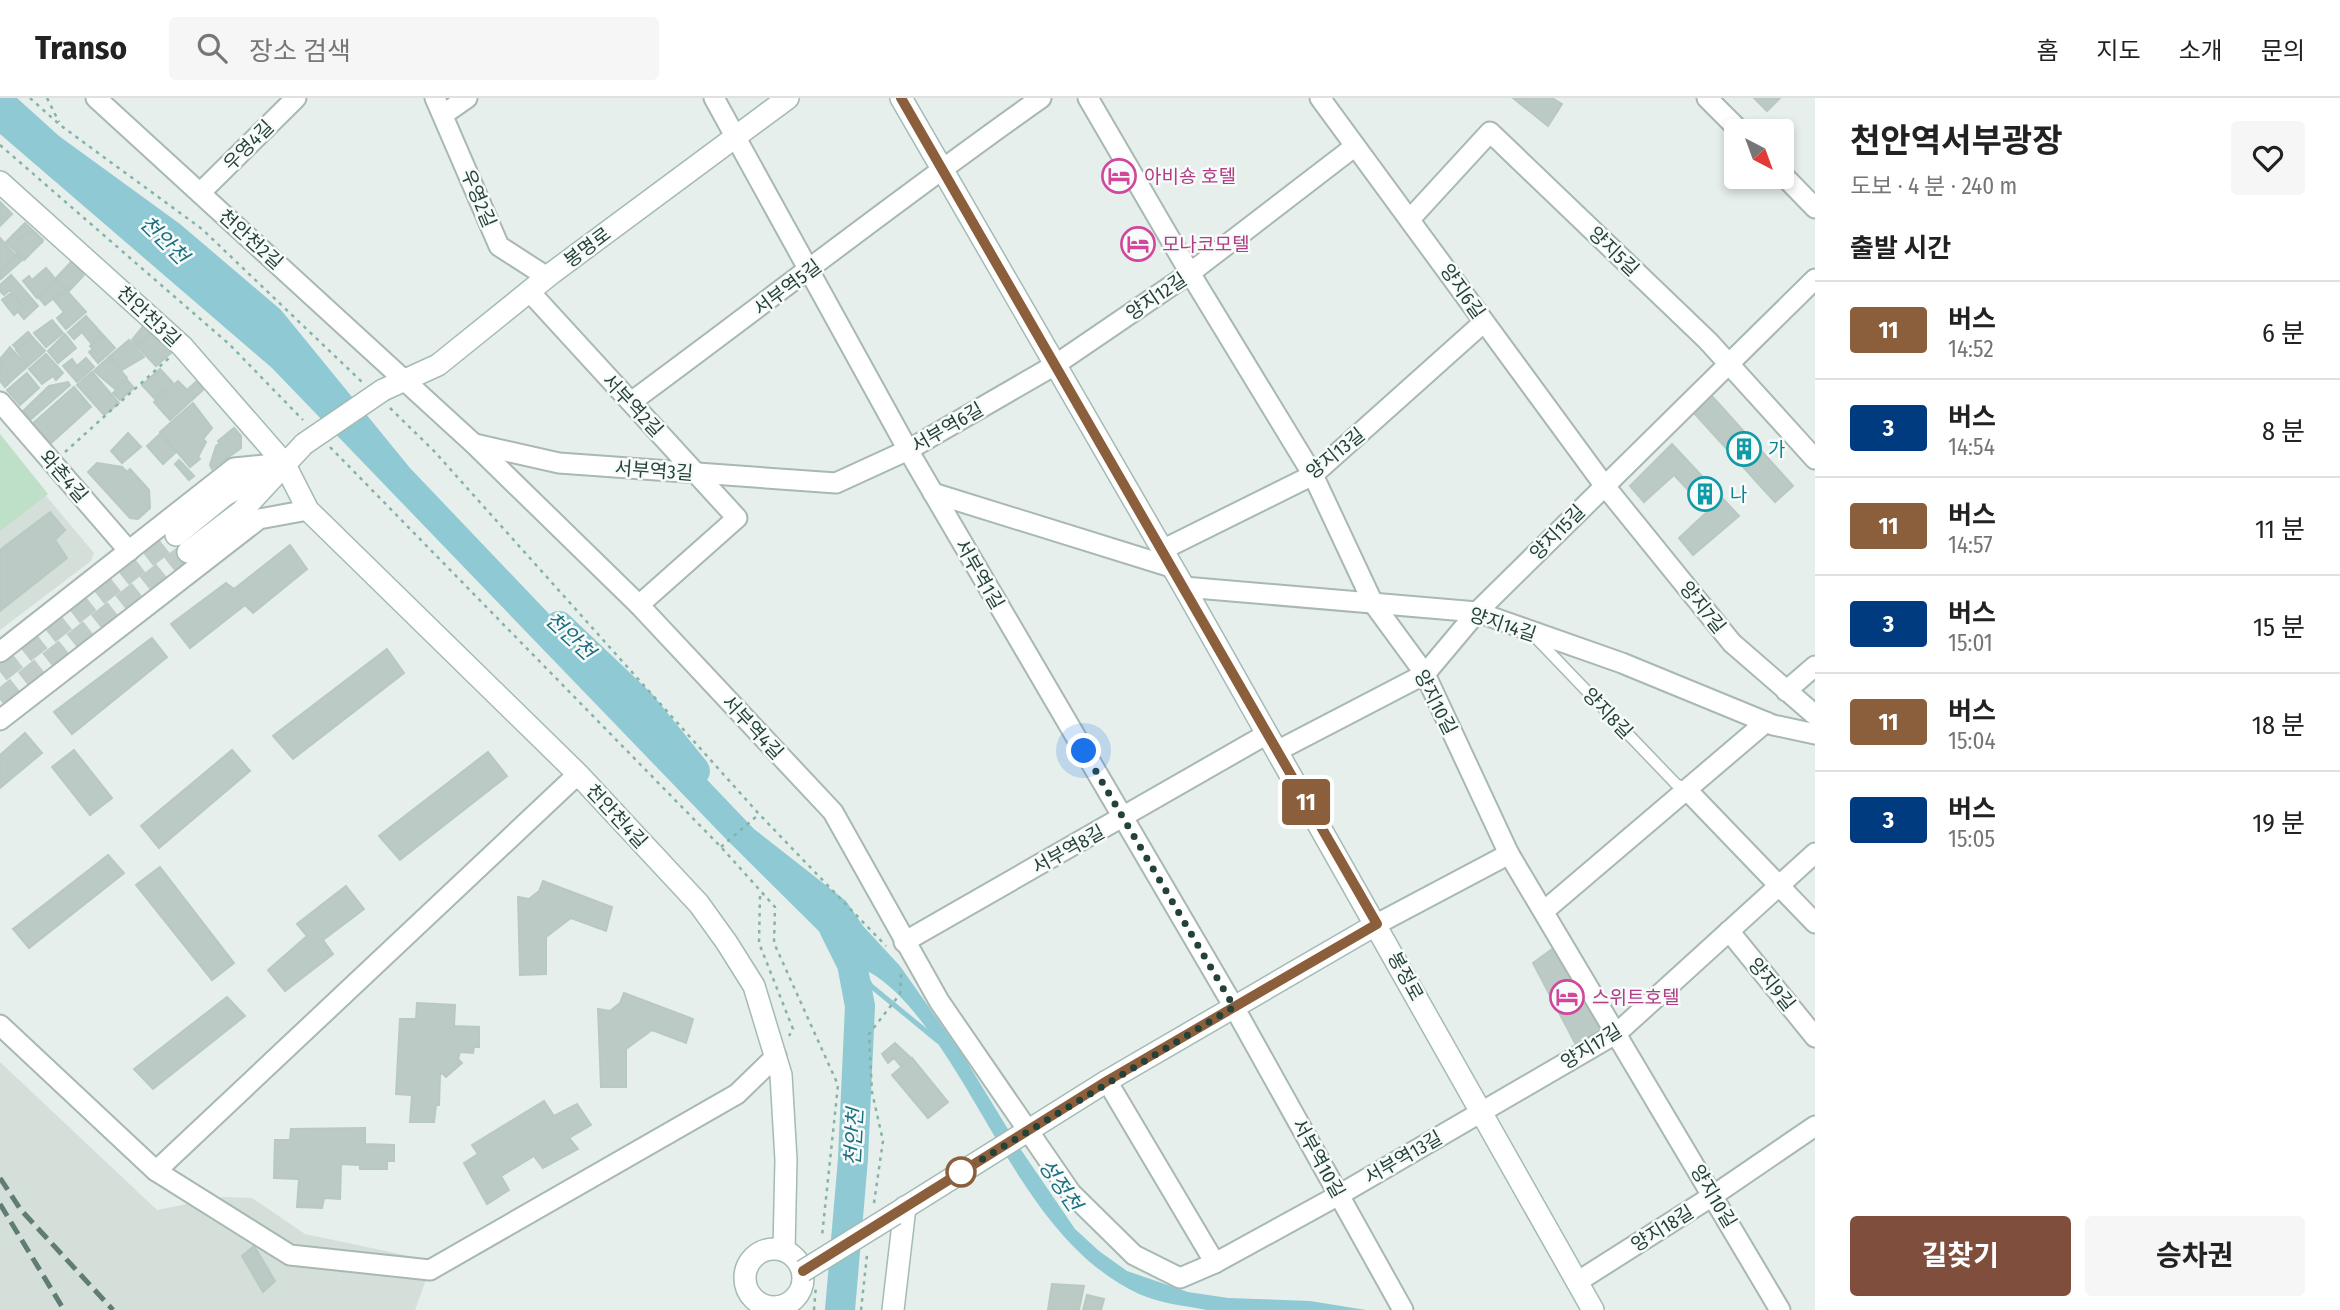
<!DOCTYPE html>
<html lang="ko">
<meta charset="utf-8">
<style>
:root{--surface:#fff;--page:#f6f6f6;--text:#222;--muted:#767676;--line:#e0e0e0;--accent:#804e3d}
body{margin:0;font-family:"Fira Sans Condensed","Noto Sans KR",sans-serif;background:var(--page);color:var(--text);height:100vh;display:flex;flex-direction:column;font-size:26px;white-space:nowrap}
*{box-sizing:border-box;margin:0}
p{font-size:23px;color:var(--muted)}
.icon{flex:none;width:38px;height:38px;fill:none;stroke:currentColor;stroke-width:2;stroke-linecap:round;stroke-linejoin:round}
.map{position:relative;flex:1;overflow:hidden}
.drawer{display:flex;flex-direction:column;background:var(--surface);width:525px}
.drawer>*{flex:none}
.badge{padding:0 14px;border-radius:5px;font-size:24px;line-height:46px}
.needle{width:46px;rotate:139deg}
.buttons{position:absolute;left:1724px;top:21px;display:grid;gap:14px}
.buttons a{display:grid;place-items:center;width:70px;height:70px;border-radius:7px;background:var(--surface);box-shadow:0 4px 10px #0003;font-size:35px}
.you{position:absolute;width:35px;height:35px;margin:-18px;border:5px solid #fff;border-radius:50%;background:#1a73e8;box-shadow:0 0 0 10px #1a73e833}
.map>.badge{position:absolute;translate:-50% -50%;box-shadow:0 0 0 4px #fff}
h2{padding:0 35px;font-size:26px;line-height:63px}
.round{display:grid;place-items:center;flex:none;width:74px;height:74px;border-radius:7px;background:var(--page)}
.overview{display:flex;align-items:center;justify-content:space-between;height:119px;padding:0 35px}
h1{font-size:33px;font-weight:700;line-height:52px}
.button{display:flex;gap:14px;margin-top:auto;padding:14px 35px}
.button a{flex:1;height:80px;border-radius:7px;background:var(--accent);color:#fff;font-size:28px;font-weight:700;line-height:80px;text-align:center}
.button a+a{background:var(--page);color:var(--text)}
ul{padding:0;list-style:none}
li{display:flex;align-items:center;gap:21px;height:98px;padding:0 35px;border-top:2px solid var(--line)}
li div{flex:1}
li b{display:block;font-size:26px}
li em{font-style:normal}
li .badge{min-width:77px;font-weight:700;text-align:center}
header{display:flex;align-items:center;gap:42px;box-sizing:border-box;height:98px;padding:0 35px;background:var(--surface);border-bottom:2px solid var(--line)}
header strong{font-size:33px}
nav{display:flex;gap:38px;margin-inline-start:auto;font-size:24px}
.search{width:490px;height:63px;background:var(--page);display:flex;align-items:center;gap:18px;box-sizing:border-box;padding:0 24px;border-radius:7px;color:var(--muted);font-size:26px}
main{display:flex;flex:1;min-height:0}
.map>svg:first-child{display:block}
.built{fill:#d4dfda}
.green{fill:#bfe0c8}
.water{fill:#8ec9d4}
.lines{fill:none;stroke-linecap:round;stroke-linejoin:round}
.stream{stroke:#8ec9d4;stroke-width:5}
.river{stroke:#8ec9d4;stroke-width:30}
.building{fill:#bbcac4;stroke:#b8c9c2;stroke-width:2}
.secondary-tunnel{stroke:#bfccc8;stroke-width:21;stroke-dasharray:21 10;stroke-linecap:butt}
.lane-casing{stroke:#a8b8b2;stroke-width:13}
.street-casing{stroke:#a8b8b2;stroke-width:23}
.secondary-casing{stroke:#a4bbb3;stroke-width:24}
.path{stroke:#86b3a5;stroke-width:2.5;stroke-dasharray:3.5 5;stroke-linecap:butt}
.lane{stroke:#fff;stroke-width:10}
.street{stroke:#fff;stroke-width:19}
.secondary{stroke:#fff;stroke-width:21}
.rail{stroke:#5f7d75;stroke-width:5;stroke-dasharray:14 7;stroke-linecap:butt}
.secondary-bridge-casing{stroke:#a4bbb3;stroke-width:24;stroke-linecap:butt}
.secondary-bridge{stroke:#fff;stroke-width:21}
.line-casing{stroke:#fff;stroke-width:16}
.line{stroke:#8b5e3c;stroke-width:10}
.walk{stroke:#24423a;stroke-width:7;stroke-dasharray:0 12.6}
.stop-dot{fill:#fff;stroke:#8b5e3c;stroke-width:3.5}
.labels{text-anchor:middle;stroke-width:5;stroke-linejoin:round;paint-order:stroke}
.street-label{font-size:19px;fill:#24423a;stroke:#f7fbf9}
.hotel-label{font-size:19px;fill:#b23c85;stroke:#f7fbf9;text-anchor:start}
.culture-label{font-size:19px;fill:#0d838f;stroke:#f7fbf9;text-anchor:start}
.water-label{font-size:21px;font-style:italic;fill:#1c6f80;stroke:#f7fbf9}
</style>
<header>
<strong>Transo</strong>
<div class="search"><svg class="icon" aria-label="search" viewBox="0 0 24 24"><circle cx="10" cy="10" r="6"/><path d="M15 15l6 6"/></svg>장소 검색</div>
<nav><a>홈</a><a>지도</a><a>소개</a><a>문의</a></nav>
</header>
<main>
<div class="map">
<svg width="1815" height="1212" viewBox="0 0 1815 1212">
<rect width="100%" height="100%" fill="#e6efeb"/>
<g class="built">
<path d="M0 343 94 455 91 463 0 532Z"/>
<path d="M0 964 157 1112 223 1099 252 1100 305 1136 433 1163 415 1212H0Z"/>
</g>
<path class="green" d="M0 336 48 396 0 433Z"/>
<path class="water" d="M0 0H17L59 38 180 126 281 212 410 370 754 731 846 803 863 828 900 868 964 959 1017 1046 1075 1131 1099 1153 1127 1173 1188 1194 1228 1200 1310 1203 1366 1212H1207C1185 1208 1159 1205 1139 1196 1036 1148 992 1017 928 932 908 905 884 877 852 866L724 739 272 270 0 36Z"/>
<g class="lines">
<path class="stream" d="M856 863 871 888 938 943"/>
<g class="river">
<path d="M559 528 640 605 695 673"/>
<path d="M834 830 852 866 860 908 853 1061 840 1212"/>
</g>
</g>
<g class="building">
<path d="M1513 0H1552L1562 6 1548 28Z"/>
<path d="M1754 0H1780L1767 13Z"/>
<path d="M0 104 12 116 0 128Z"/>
<path d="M25 125 43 142 42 144 30 132 19 142 13 137Z"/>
<path d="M30 132 42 144 24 162 6 144 13 137 19 142Z"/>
<path d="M0 140 16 158 0 174Z"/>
<path d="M16 156 22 162 1 181 0 174Z"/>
<path d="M72 163 84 177 69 193 56 180Z"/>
<path d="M46 170 57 183 37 200 23 183 29 178 32 182Z"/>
<path d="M11 177 38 208 24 221 19 215 25 210 10 192 4 197 0 193V187Z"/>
<path d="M58 183 65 191 45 207 39 200Z"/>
<path d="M66 192 86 214 66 231 57 220 64 214 54 202Z"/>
<path d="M11 195 23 209 14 217 2 202Z"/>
<path d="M86 218 102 236 91 245 82 234 74 241 68 234Z"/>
<path d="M52 222 63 235 46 249 34 235Z"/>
<path d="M144 227 151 235 137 248 132 242Z"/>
<path d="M28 234 33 240 17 251 13 247Z"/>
<path d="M152 234 171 255 156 268 137 248Z"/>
<path d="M65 236 76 250 58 265 48 253Z"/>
<path d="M103 237 115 250 98 265 89 254 93 251 90 248Z"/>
<path d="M33 240 45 253 29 267 16 252Z"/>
<path d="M129 242 144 259 122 272 110 258Z"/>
<path d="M10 249 14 254 1 265 9 273 4 278 10 284 5 289 0 283V261Z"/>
<path d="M14 254 28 268 10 284 4 278 9 273 1 265Z"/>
<path d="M46 256 63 275 56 282 53 278 42 286 29 271Z"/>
<path d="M109 259 127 280 115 291 94 273Z"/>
<path d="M86 260 94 269 77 284 63 268 72 261 77 268Z"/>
<path d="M160 271 173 285 155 301 142 287Z"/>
<path d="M92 274 119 305 104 317 77 287Z"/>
<path d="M27 275 39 290 20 307 7 292Z"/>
<path d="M127 282 134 290 120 302 113 295Z"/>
<path d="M178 283 187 292 197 283 204 291 170 322 154 304Z"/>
<path d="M68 284 70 287 30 322 23 313 49 288Z"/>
<path d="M74 289 91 309 50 346 32 326Z"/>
<path d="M1711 297 1793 388 1775 404 1694 315Z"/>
<path d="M193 305 212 330 203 341 206 344 198 359 200 361 190 369 160 334Z"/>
<path d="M234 330 241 338V350L212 371 210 367 216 348 220 345 218 343Z"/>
<path d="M128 335 141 349 122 365 111 353Z"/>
<path d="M160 336 176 354 163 366 147 348Z"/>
<path d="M1672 346 1739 418 1693 457 1679 440 1708 413 1674 377 1644 404 1630 388Z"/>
<path d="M179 362 194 378 189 382 175 366Z"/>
<path d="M97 365 122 369 127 374 130 371 149 392 150 410 138 421 130 420 88 374Z"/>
<path d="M50 414 65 432 55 442 67 460 0 513V452Z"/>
<path d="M290 447 307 471 253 515 245 507 190 550 171 526 226 485 234 491Z"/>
<path d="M152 540 167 559 72 636 54 614Z"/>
<path d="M387 551 404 575 293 661 273 638Z"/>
<path d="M25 635 42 655 0 690V657Z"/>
<path d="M74 652 112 700 90 717 52 669Z"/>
<path d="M232 652 250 673 159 750 141 728Z"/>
<path d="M488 654 507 678 400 762 379 738Z"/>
<path d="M108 757 124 775 29 850 13 831Z"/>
<path d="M160 769 234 865 212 882 136 787Z"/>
<path d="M543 783 612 809 606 833 571 820 546 839V876L520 877 518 799 529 801 539 793Z"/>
<path d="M346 788 364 811 323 842 333 856 285 893 268 872 307 838 297 826Z"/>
<path d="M1555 849 1602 933 1576 947 1533 865Z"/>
<path d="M624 895 693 921 686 945 652 932 626 951V989H601L598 911 610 913 620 905Z"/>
<path d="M227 899 245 918 153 991 134 971Z"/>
<path d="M417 905 455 907 454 928 479 929V949H474L473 955 460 954 458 961 462 965 446 979 442 975 440 977 439 1007H436L434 1024H410L412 997 396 996 400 921H416Z"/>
<path d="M895 945 911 960 901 968 894 960 888 965 882 956Z"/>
<path d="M912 960 948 1004 928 1020 892 977Z"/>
<path d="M544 1003 554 1018 577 1006 591 1027 569 1040 578 1051 543 1070 534 1058 501 1078 509 1092 487 1106 464 1065 478 1056 472 1047Z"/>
<path d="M365 1030V1046L394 1047V1063H387V1071H360V1067L341 1066 340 1101 324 1100 322 1110 297 1109 299 1081 274 1080 275 1042H290L291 1031Z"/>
<path d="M254 1148 275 1183 263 1194 242 1158Z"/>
<path d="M1052 1186 1084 1188 1079 1212H1048Z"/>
<path d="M1087 1197 1104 1201 1101 1212H1083Z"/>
</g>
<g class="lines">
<g class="secondary-tunnel">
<path d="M0 574 176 437"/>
<path d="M0 602 188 454"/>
</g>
<g class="lane-casing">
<path id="lane" d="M1535 539 1676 686 1687 691"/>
</g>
<g class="street-casing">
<g id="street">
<path d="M96 0 474 346 639 507 833 714 939 903 1071 1095 1134 1157 1180 1180 1215 1165 1339 1097 1617 935 1815 755"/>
<path d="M435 0 499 148 547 179"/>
<path d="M714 0 908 352 1234 909 1403 1212"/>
<path d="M1088 0 1190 175 1313 377 1373 505 1425 576 1509 756 1780 1212"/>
<path d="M1320 0 1604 387 1732 545 1815 617"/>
<path d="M1707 0 1740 33"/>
<path d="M444 16 467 0"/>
<path d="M1782 76 1815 110"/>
<path d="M200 95 296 0"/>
<path d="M1411 120 1490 34 1708 243 1815 361"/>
<path d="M529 193 737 420 639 507"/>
<path d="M0 304 129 453"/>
<path d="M631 304C768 203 902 98 1041 0"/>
<path d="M475 346 559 365 836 385 908 352 1055 267 1190 175 1354 49"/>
<path d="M933 395 1171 469"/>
<path d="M1162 452 1313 377 1484 224"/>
<path d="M1184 489 1477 514 1622 565 1773 627 1815 636"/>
<path d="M0 554 234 370 283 365"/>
<path d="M1786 593 1815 568"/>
<path d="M0 622 259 421 308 412"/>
<path d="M1277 653 1425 576 1477 514 1815 181"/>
<path d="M1687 692 1815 825"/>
<path d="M1544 813 1766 624"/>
<path d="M1377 826 1509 756"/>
<path d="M1729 833 1815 939"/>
<path d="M904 844 1267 636"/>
<path d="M0 927 156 1073 578 676"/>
<path d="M1107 983 1215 1165"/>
<path d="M156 1073 290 1157 430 1172 737 996 776 958"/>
<path d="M1577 1184 1714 1097 1815 1028"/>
<path d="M773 1212 774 1209"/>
</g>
</g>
<g class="secondary-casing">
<g id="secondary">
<path d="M901 0 1184 489 1593 1212"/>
<path d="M0 84 182 248 284 365 308 412 578 676 699 806 727 845 754 888 781 977 786 1062 784 1152"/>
<path d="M383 292 438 267 552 175 788 0"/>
<path d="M176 437 225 397 270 373"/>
<path d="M188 454 242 413 304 346"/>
<path d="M895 1116 1107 983 1377 826"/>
<circle cx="774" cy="1180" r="29"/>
<path d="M893 1212 905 1109"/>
</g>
</g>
<g class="path">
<path d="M30 0 60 27 202 131 362 284"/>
<path d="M47 0 59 24"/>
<path d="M0 47 229 246 303 322"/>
<path d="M390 310 434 353 759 716 886 848"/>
<path d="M330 349 721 749 775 809 774 845 838 987 822 1138"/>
<path d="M65 354 169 260"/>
<path d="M721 749 758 717"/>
<path d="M760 798 759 845 793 931 789 938"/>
<path d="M874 1105 883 1043 872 994 869 936 900 896 901 876"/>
<path d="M814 1212 816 1187"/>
<path d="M861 1212 867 1157"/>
</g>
<use href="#lane" class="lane"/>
<use href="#street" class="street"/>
<use href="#secondary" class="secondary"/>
<g class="rail">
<path d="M0 1080 21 1112 113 1212"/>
<path d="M0 1106 64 1212"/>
</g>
<g class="secondary-bridge-casing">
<g id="secondary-bridge">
<path d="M304 346 383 292"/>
<path d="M803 1173 895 1116"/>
</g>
</g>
<use href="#secondary-bridge" class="secondary-bridge"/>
</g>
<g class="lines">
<g class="line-casing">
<path id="line" d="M803 1173 1107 983 1377 826 901 0"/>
</g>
<use href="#line" class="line"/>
<path class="walk" d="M961 1074 1234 909 1084 653"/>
</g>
<defs>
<g id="hotel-ring" transform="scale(1.75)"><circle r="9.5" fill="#f7fbf9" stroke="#d1479c" stroke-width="1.5"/><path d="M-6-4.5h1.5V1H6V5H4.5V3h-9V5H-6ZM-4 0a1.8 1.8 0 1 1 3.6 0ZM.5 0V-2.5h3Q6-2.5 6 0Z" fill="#d1479c"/></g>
<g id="building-ring" transform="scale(1.75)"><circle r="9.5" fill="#f7fbf9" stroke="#0f9aa8" stroke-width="1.5"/><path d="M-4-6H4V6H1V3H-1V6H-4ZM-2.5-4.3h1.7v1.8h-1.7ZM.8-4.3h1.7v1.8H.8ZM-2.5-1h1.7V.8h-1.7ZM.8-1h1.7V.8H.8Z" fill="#0f9aa8"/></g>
</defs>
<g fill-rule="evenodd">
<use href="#hotel-ring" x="1119" y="78"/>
<use href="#hotel-ring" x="1138" y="146"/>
<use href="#building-ring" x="1744" y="351"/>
<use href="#building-ring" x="1705" y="396"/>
<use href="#hotel-ring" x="1567" y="899"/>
</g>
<circle class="stop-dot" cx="961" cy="1074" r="14"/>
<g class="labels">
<g class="street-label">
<text transform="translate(248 47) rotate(-45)" y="7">우영4길</text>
<text transform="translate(479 100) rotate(67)" y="7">우영2길</text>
<text transform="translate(251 141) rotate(42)" y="7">천안천2길</text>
<text transform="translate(587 149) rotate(-37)" y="7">봉명로</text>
<text transform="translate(1614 153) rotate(44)" y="7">양지5길</text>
<text transform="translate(787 189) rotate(-37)" y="7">서부역5길</text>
<text transform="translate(1463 193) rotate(55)" y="7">양지6길</text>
<text transform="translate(1156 198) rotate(-34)" y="7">양지12길</text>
<text transform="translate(149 218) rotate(43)" y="7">천안천3길</text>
<text transform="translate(633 307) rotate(47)" y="7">서부역2길</text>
<text transform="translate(947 329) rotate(-30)" y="7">서부역6길</text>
<text transform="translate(1335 355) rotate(-39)" y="7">양지13길</text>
<text transform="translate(654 372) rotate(4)" y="7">서부역3길</text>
<text transform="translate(64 378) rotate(49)" y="7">와촌4길</text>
<text transform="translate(1557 434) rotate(-45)" y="7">양지15길</text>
<text transform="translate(980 476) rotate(60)" y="7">서부역1길</text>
<text transform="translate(1703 509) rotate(51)" y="7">양지7길</text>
<text transform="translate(1503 526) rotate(18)" y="7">양지14길</text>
<text transform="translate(1436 604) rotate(63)" y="7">양지10길</text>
<text transform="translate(1608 615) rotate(46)" y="7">양지8길</text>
<text transform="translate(753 629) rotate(47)" y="7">서부역4길</text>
<text transform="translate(617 718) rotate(47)" y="7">천안천4길</text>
<text transform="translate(1068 751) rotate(-29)" y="7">서부역8길</text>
<text transform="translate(1406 878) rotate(61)" y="7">봉정로</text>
<text transform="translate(1772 886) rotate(51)" y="7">양지9길</text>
<text transform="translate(1591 948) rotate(-32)" y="7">양지17길</text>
<text transform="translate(1403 1059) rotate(-30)" y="7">서부역13길</text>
<text transform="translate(1319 1060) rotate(61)" y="7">서부역10길</text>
<text transform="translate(1714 1098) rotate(59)" y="7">양지10길</text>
<text transform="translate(1662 1130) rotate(-32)" y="7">양지18길</text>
</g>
<g class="hotel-label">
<text x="1144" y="85">아비숑 호텔</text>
<text x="1162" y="153">모나코모텔</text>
<text x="1592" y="906">스위트호텔</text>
</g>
<g class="culture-label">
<text x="1768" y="358">가</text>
<text x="1730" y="403">나</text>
</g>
<g class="water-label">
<text transform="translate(164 142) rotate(45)" y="7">천안천</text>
<text transform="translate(570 538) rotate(43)" y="7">천안천</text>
<text transform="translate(854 1039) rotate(-87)" y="7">천안천</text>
<text transform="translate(1060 1087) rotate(55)" y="7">성정천</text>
</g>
</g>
</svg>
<div class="buttons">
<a><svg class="needle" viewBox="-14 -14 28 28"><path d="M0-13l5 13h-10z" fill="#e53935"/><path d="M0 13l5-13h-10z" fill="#767676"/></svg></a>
</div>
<div class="you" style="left:1084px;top:653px"></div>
<b class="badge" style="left:1306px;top:704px;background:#8b5e3c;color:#fff">11</b>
</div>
<section class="drawer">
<div class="overview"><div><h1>천안역서부광장</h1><p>도보 · 4 분 · 240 m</p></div><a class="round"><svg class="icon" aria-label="heart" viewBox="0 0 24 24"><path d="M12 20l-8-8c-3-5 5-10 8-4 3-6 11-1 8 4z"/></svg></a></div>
<h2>출발 시간</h2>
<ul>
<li><span class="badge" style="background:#8b5e3c;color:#fff">11</span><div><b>버스</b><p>14:52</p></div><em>6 분</em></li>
<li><span class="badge" style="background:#003b80;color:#fff">3</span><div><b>버스</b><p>14:54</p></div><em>8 분</em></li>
<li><span class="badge" style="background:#8b5e3c;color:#fff">11</span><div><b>버스</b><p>14:57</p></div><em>11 분</em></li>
<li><span class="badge" style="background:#003b80;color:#fff">3</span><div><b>버스</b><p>15:01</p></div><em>15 분</em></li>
<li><span class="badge" style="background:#8b5e3c;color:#fff">11</span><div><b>버스</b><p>15:04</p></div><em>18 분</em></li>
<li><span class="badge" style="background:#003b80;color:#fff">3</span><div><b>버스</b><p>15:05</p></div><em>19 분</em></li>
</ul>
<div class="button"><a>길찾기</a><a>승차권</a></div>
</section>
</main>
